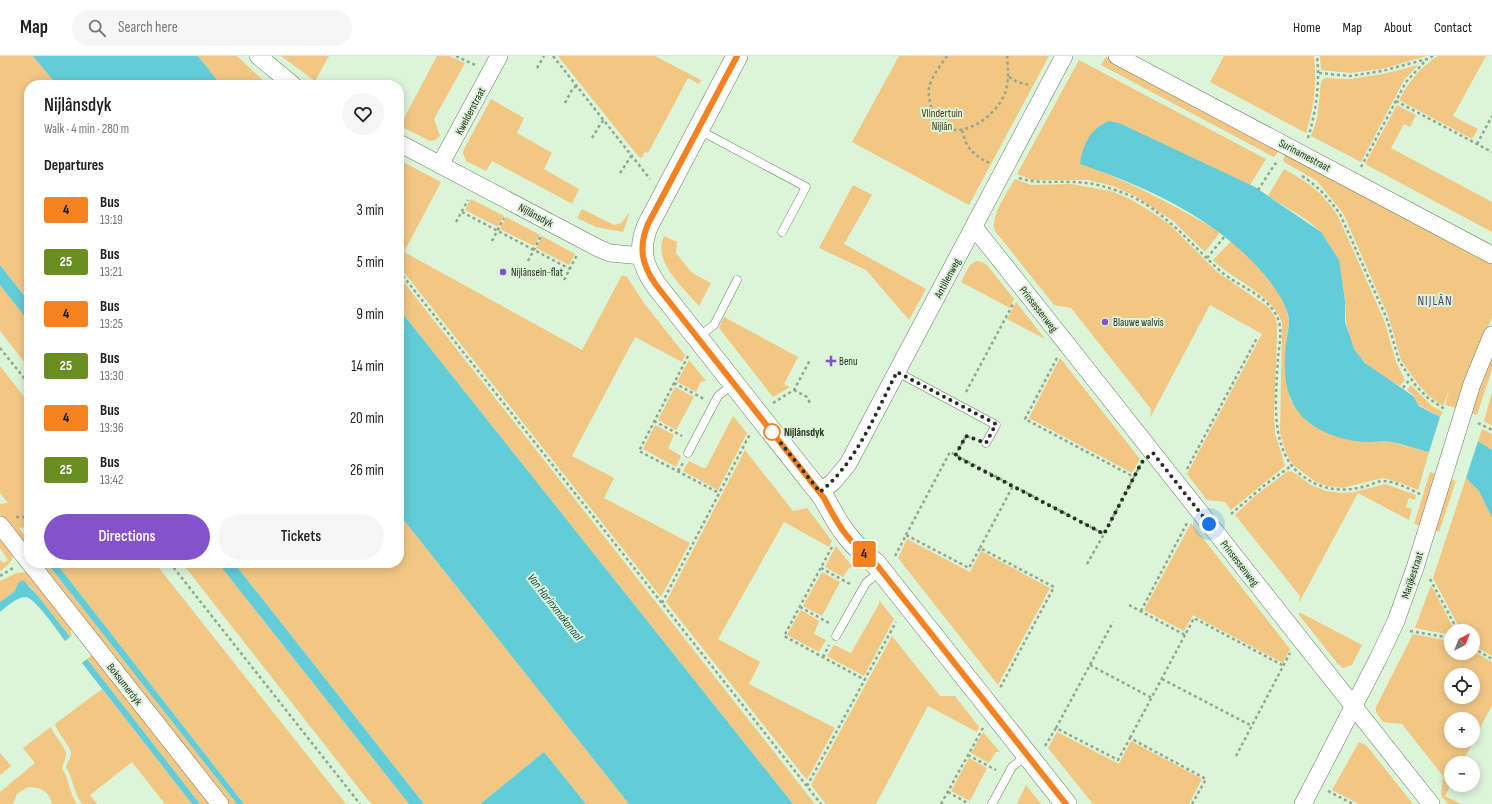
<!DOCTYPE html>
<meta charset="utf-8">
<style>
:root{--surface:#fff;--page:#f6f6f6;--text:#222;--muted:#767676;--line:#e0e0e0;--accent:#8452ca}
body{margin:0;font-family:"Sofia Sans Condensed",sans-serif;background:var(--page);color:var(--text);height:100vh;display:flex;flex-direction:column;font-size:15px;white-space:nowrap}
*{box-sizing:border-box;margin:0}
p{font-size:13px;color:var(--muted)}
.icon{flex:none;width:22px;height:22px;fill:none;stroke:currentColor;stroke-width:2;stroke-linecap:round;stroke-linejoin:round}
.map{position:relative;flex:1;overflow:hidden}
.details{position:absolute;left:24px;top:24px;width:380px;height:488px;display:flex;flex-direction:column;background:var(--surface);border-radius:16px;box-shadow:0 2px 10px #0003}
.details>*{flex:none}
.badge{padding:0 8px;border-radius:3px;font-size:14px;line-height:26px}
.needle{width:26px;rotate:42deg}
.tools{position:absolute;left:1444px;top:568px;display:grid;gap:8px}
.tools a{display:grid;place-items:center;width:36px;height:36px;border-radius:50%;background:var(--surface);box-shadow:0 2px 10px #0003;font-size:20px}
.you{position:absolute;width:20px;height:20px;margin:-10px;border:3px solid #fff;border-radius:50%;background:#1a73e8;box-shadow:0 0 0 6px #1a73e833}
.map>.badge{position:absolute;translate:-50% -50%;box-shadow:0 0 0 2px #fff}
h2{padding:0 20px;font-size:15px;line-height:36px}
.round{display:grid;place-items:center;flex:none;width:42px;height:42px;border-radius:21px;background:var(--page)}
.summary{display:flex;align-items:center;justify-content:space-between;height:68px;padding:0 20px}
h1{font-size:19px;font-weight:600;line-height:30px}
.cta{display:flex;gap:8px;margin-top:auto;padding:8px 20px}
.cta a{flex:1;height:46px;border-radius:24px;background:var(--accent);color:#fff;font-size:16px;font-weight:600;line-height:46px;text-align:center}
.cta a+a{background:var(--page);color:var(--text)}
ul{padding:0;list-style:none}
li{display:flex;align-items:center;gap:12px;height:52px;padding:0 20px}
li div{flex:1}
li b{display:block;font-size:15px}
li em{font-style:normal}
li .badge{min-width:44px;font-weight:700;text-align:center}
header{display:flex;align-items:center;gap:24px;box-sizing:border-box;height:56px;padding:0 20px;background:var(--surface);border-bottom:1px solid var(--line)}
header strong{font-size:19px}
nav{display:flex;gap:22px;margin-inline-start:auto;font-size:14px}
.search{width:280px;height:36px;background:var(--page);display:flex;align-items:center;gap:10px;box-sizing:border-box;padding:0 14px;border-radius:22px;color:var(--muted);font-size:15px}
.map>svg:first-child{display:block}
.green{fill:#f2c784;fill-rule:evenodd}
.water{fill:#62cdd8}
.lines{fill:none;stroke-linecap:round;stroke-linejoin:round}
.service-casing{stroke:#677d64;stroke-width:9}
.minor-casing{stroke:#677d64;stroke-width:18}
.tertiary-casing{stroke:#677d64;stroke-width:22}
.path{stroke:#93a590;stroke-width:2.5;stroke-dasharray:3 3;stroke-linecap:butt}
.service{stroke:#fff;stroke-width:8}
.minor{stroke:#fff;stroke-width:17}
.tertiary{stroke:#fff;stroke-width:21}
.line-casing{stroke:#fff;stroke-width:9}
.line{stroke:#f58220;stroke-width:6}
.walk{stroke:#273025;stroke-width:4;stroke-dasharray:0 7.2}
.poi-dot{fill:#8452ca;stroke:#dcf4d8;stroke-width:1.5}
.stop-dot{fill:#fff;stroke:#f58220;stroke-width:2}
.labels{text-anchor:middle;stroke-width:4;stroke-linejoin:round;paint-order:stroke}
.street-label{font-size:11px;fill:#273025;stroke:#dcf4d8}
.park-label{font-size:11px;fill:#4b391b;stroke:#dcf4d8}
.poi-label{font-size:11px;fill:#273025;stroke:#dcf4d8;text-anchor:start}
.stop-label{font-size:11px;font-weight:bold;fill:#273025;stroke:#dcf4d8;text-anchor:start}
.water-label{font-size:12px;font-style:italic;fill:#19494e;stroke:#dcf4d8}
.quarter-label{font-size:13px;letter-spacing:1px;fill:#563e7b;stroke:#dcf4d8}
</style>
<header>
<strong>Map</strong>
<div class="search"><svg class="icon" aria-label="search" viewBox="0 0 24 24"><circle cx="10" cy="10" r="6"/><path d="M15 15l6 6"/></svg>Search here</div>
<nav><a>Home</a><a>Map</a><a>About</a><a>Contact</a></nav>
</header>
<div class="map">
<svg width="1492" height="748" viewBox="0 0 1492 748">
<rect width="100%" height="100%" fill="#dcf4d8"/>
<g class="green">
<path d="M0 0H33L57 29H29V246L0 209Z"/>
<path d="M198 0H237L268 29H221Z"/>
<path d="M281 0H329L315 25Z"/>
<path d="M437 0H449L465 7 434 63 440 80 435 84 430 85 400 70Z"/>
<path d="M558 0H655L701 24 699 28 688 22 648 97 645 95 642 102 638 100Z"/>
<path d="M899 0H1049L969 149 852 86Z"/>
<path d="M1224 0H1314C1317 27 1314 52 1306 77L1210 26Z"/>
<path d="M1320 0H1427L1382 13 1350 17 1321 14Z"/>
<path d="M1438 0H1486L1453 60 1478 73 1472 83 1399 44C1409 26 1420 11 1438 0Z"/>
<path d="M1106 1 1280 94 1274 101 1101 9Z"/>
<path d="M1079 4 1266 103 1250 129 1109 65C1088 74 1087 87 1081 108 1130 125 1175 150 1220 176L1205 196 1172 164 1133 139 1113 130 1088 124H1032L1017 118Z"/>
<path d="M1418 9 1404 24 1361 106 1311 80 1317 63 1321 26 1324 22 1350 23 1383 18Z"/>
<path d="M491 43 524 62 517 77 552 97 544 113 579 133 572 148 614 169 621 167 630 156 623 176 596 171 577 162 582 153 492 105 486 115 466 105 463 97 464 93Z"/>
<path d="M1397 49 1416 59 1410 71 1404 68 1391 92 1492 146V176L1365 108Z"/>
<path d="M1286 97 1492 207V262L1471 309 1457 352 1445 349 1450 332 1443 350 1429 340 1418 328 1401 304 1389 262 1343 157 1317 125 1284 106 1283 104Z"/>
<path d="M399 104 441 126 404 196 582 294 622 219 627 221 644 247 685 299 682 306 635 281 572 400 614 422 604 442 690 487 661 541 399 210Z"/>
<path d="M1284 113C1309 127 1321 135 1338 160L1384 264 1396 306 1405 324 1400 330C1383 321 1366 311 1355 294 1345 279 1346 261 1345 244 1343 225 1334 194 1322 178 1314 166 1282 149 1268 140Z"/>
<path d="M1015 123 1031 129 1071 128 1111 135 1130 143 1150 155 1169 168 1217 216 1268 251 1274 259 1277 268V280L1274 357 1275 377 1285 410 1231 454 1225 446 1207 444 1187 418 1262 278 1210 249 1150 362 1151 353 1071 252 1054 249 995 175C989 162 1008 135 1015 123Z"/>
<path d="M853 129 872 139 844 188 926 233 909 264 866 214 819 192Z"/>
<path d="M471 143 504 160 498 171 465 154Z"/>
<path d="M506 161 540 179 534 190 500 173Z"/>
<path d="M542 180 575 198 569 209 536 192Z"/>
<path d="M664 180 677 186 676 197 692 217 711 227 699 250C684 232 652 206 664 180Z"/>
<path d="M1231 185 1255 207 1279 238 1286 252 1289 265 1286 291 1290 344 1307 365 1368 386H1390L1429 396 1418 434 1401 427 1383 422 1342 432 1327 430 1316 426 1293 409 1286 397 1280 377 1282 267C1271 236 1236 227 1213 204Z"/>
<path d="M976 205 982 206 987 209 1014 243 1010 252 961 226 970 209Z"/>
<path d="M399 220 815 748H793L399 253Z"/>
<path d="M0 229 29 266V312L0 275Z"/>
<path d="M1016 246 1045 283 1007 263Z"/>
<path d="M724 261 798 301 784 328 790 331 773 341 719 272Z"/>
<path d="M1492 299V313L1477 359 1471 357Z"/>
<path d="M1060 302 1140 403 1132 417 1029 362Z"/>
<path d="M689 304 706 325 701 326 696 336 677 326Z"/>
<path d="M0 310 29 347V473L27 471 19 472 29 485V495L0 458V448L8 447 0 437Z"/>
<path d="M1411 329 1432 350 1443 356 1440 361 1419 349 1413 342 1414 340 1407 334Z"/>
<path d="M675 331 694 341 676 374 658 364Z"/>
<path d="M1492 336V370L1484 365Z"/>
<path d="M733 360 747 377 718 434 683 415 689 405 703 412H706Z"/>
<path d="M655 369 674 379 668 392 681 400 676 411 643 393Z"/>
<path d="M1482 373 1492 378V394L1478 385Z"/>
<path d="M745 394 793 455 807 452 832 485 829 491 784 466 718 583 760 606 749 628 835 672 807 724 666 546Z"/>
<path d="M1288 415 1293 416 1311 429 1326 435 1342 437 1354 436 1385 428 1416 439 1415 444 1409 442 1406 451 1412 453 1409 464 1358 437 1299 547 1300 540 1235 459 1255 440Z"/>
<path d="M1430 416 1436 418 1420 470 1414 468Z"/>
<path d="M1466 422 1479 435 1492 462V600L1473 589V575H1461L1433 522Z"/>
<path d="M1450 423 1456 425 1439 476 1434 474Z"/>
<path d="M399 458 629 748H586L544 696 480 748H424L234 507H399Z"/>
<path d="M1191 467 1290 593 1283 607 1193 559 1184 575 1144 554Z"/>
<path d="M0 479C13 497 21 500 0 515V504L4 507 8 504 0 492Z"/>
<path d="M907 483 970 516 981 495 1050 532 998 629 898 502Z"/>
<path d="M836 490 853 511 849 512 843 521 825 511Z"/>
<path d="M39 507H47L237 748H228Z"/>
<path d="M56 507H155L346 748H244Z"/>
<path d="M182 507H218L409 748H372L368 744Z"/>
<path d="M27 516 72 573 70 575 72 580 70 581 29 529C16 532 11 539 0 546V525L17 517Z"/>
<path d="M822 516 840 526 822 560 803 550Z"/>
<path d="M1431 529 1455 575H1451V579L1415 572Z"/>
<path d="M879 544 894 563 864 620 827 600 834 589 851 597 879 548Z"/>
<path d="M801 554 819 565 814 578 826 584 819 596 787 579Z"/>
<path d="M1299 556 1362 589 1352 609 1343 612 1338 608 1299 559Z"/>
<path d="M1413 578 1449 585H1451V597H1473V595L1492 606V649L1462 707H1451V728L1445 740 1461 748H1448L1441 739 1443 720 1402 668 1383 666 1376 656V651ZM1451 619H1473V641H1451ZM1451 663H1473V685H1451Z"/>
<path d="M892 580 940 640H955L979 671 977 676 928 650 876 748H826L811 729Z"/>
<path d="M94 598 210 748H200L87 603Z"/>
<path d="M102 633 192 748H165L132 706 90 739 97 748H82C72 734 74 723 66 711 67 707 70 703 71 699 72 691 58 679 55 668Z"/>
<path d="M51 671C54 680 68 693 66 700 65 704 63 708 62 712 69 723 69 736 77 748H52C49 735 41 731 28 731L17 738 13 748H0V736L35 707 23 692Z"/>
<path d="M983 676 1000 696H996L989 707 971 697Z"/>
<path d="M1057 676 1119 708 1131 685 1202 723 1189 748H1093L1048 692Z"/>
<path d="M1359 686 1366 689 1413 748H1359L1332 734Z"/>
<path d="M0 697 11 710 0 719Z"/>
<path d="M969 702 987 712 970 745 951 735Z"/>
<path d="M1026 729 1041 748H1017Z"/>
</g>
<g class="water">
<path d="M33 0H198L221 29H57Z"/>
<path d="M1109 65 1119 67 1255 131 1321 176 1339 204 1345 245V266L1354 293 1365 307 1413 340 1419 350 1440 361 1429 396C1416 393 1403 388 1391 386 1384 385 1376 386 1369 386 1348 386 1324 379 1307 365 1284 345 1283 316 1286 288 1287 280 1289 271 1289 264 1287 249 1278 237 1270 226 1224 166 1150 132 1080 108 1083 88 1090 73 1109 65Z"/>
<path d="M0 209 29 246V266L0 229Z"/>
<path d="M399 253 793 748H629L399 458Z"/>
<path d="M1478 385 1492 394V462L1479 435 1466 422Z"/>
<path d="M47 507H56L244 748H237Z"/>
<path d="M218 507H234L424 748H409Z"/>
<path d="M23 524 38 540 70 581 65 585C58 576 35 541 25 541 17 541 6 551 0 556V546L15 535 18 527Z"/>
<path d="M87 603 200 748H192L82 607Z"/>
<path d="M544 696 586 748H480Z"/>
</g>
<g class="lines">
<g class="service-casing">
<g id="service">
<path d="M699 74 806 131 782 176"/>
<path d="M698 281 714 269 737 224"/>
<path d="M897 316 996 369 986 387"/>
<path d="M688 397 718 340 733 328"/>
<path d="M836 580 866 527 880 515"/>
<path d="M992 748 1012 711 1027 699"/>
</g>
</g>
<g class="minor-casing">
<g id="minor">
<path d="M258 0 293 29"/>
<path d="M1117 0 1492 199"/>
<path d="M399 87 598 192 610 197 642 200"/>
<path d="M440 109 499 0"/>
<path d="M974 171 1431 748"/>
<path d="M820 436 833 426 848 408 1064 0"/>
<path d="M0 469 29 506"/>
<path d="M30 507 220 748"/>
<path d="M1303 748 1378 603 1396 565 1415 512 1472 328 1492 279"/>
</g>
</g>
<g class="tertiary-casing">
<path id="tertiary" d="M737 0 648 169C638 192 642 209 656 229L824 442C840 472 849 486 876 508L1066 748"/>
</g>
<g class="path">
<path d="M456 0 475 9"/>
<path d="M553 0 650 123"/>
<path d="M947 0C941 9 931 21 929 32 928 38 930 48 932 54 947 96 998 63 1006 34 1009 22 1008 12 1007 0"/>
<path d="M537 12 544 0"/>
<path d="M1319 17 1350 20 1382 15 1427 3 1433 0"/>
<path d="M1009 21 1017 26 1030 29"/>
<path d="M1396 45 1492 96"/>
<path d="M565 47 573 32 577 30"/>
<path d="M962 74C967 93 971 97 989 107"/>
<path d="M592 82 601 67 604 64"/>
<path d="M1308 82C1316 55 1320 29 1317 0"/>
<path d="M1477 88 1492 60"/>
<path d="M1361 111 1406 26 1427 3"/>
<path d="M620 117 632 99"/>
<path d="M1302 120C1318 130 1329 143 1340 158L1387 263 1399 305 1416 330 1428 342 1446 354"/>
<path d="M1019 122C1037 128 1053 125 1072 126 1092 126 1112 132 1131 140 1166 157 1190 187 1218 213 1233 227 1254 234 1268 248 1273 253 1277 259 1279 266 1282 277 1279 290 1278 302 1276 339 1269 393 1300 418 1320 434 1342 437 1366 430 1371 429 1377 425 1383 425 1395 425 1409 433 1420 438"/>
<path d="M1258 134 1275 108 1278 106"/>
<path d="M462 156 570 213"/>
<path d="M456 166 468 144"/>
<path d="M492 185 504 162"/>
<path d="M1207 202 1225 180"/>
<path d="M528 205 541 180"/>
<path d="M399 215 821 748"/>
<path d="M564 224 577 199"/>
<path d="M0 292 29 328"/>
<path d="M688 300 639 395 719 437"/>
<path d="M1057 302 1025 363 1134 421 1140 409"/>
<path d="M674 327 704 343"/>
<path d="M1403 332 1410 323"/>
<path d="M794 334 807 341 810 347"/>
<path d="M966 336 1013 248"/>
<path d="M773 347 794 334 810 304"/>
<path d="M654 365 682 380"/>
<path d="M1478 367 1492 374"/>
<path d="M955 400 966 380 975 383"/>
<path d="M1187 413 1257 282"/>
<path d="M678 415 683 407"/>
<path d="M1231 458 1266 428 1291 410"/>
<path d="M16 461H29"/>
<path d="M906 479 950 396 1104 478 1134 421"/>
<path d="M832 491 784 580 865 624"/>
<path d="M980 492 1013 430"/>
<path d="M895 500 906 479 969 512 980 492 1054 531 1000 632"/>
<path d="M170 507 360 748"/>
<path d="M1087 508 1104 478"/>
<path d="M821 512 850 528"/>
<path d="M0 520 13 512"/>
<path d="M1430 523 1458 575"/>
<path d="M662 547 750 378"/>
<path d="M1129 549 1185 579 1194 562 1284 610"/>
<path d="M800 551 829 567"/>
<path d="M1141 555 1187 467"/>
<path d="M1410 575 1451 582"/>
<path d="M1473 592 1492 603"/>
<path d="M823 601 829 589"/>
<path d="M1090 609 1152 642"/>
<path d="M1162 623 1252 670"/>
<path d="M1056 672 1113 566"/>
<path d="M1130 682 1185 579"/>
<path d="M1045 690 1056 672 1118 704 1130 682 1206 723 1192 748"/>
<path d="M968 699 996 714"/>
<path d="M1236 700 1290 597"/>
<path d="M807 730 896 566"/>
<path d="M1328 735 1353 748"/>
<path d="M948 736 969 748"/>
<path d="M941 748 983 672"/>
</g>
<use href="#service" class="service"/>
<use href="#minor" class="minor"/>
<use href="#tertiary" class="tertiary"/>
</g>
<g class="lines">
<g class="line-casing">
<path id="line" d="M737 0 648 168C638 192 642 209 656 229L824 442C840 473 848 485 876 508L1066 748"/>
</g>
<use href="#line" class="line"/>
<path class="walk" d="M772 376 820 436C857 406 875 358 897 316L996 368 986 387 966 380 955 400 1104 478 1142 406 1153 397 1209 468"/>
</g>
<g class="poi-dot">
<circle cx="503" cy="216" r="4"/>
<circle cx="1105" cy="266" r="4"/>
<path d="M829 299h4v4h4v4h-4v4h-4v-4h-4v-4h4z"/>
</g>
<circle class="stop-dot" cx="772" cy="376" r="8"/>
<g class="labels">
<g class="street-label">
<text transform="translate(470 55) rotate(-62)" y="4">Kwelderstraat</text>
<text transform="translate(1305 99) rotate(28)" y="4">Surinamestraat</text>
<text transform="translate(536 159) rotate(28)" y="4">Nijlânsdyk</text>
<text transform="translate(947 222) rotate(-62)" y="4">Antillenweg</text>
<text transform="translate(1039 253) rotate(52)" y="4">Prinsessenweg</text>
<text transform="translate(1240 507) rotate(52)" y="4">Prinsessenweg</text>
<text transform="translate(1412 519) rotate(-72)" y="4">Marijkestraat</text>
<text transform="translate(125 628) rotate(52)" y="4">Boksumerdyk</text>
</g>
<g class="park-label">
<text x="942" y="61">Vlindertuin<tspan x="942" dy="13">Nijlân</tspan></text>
</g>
<g class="poi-label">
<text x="511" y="220">Nijlânsein-flat</text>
<text x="1113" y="270">Blauwe walvis</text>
<text x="839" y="309">Benu</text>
</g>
<g class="stop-label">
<text x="784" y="380">Nijlânsdyk</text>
</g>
<g class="water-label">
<text transform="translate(555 551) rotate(52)" y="4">Van Harinxmakanaal</text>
</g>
<g class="quarter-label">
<text x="1435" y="249">NIJLÂN</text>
</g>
</g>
</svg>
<div class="tools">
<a><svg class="needle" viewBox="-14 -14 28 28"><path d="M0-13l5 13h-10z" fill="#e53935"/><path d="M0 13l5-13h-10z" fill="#767676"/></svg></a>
<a><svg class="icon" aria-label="locate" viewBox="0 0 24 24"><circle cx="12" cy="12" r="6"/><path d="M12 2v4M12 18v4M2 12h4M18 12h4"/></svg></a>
<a>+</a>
<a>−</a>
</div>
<div class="you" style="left:1209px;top:468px"></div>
<b class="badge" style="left:864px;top:498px;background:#f58220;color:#111">4</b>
<section class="details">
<div class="summary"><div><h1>Nijlânsdyk</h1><p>Walk · 4 min · 280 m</p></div><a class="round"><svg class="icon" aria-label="heart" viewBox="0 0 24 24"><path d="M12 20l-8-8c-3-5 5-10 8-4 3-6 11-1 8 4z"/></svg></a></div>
<h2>Departures</h2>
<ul>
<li><span class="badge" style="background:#f58220;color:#111">4</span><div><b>Bus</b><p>13:19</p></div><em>3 min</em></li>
<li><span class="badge" style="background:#6b8e23;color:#fff">25</span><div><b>Bus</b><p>13:21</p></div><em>5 min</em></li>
<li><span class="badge" style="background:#f58220;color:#111">4</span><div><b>Bus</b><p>13:25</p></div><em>9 min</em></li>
<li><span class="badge" style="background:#6b8e23;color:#fff">25</span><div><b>Bus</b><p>13:30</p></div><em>14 min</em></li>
<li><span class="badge" style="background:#f58220;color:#111">4</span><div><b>Bus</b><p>13:36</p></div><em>20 min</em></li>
<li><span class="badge" style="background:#6b8e23;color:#fff">25</span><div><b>Bus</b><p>13:42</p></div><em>26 min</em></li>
</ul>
<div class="cta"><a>Directions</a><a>Tickets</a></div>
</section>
</div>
